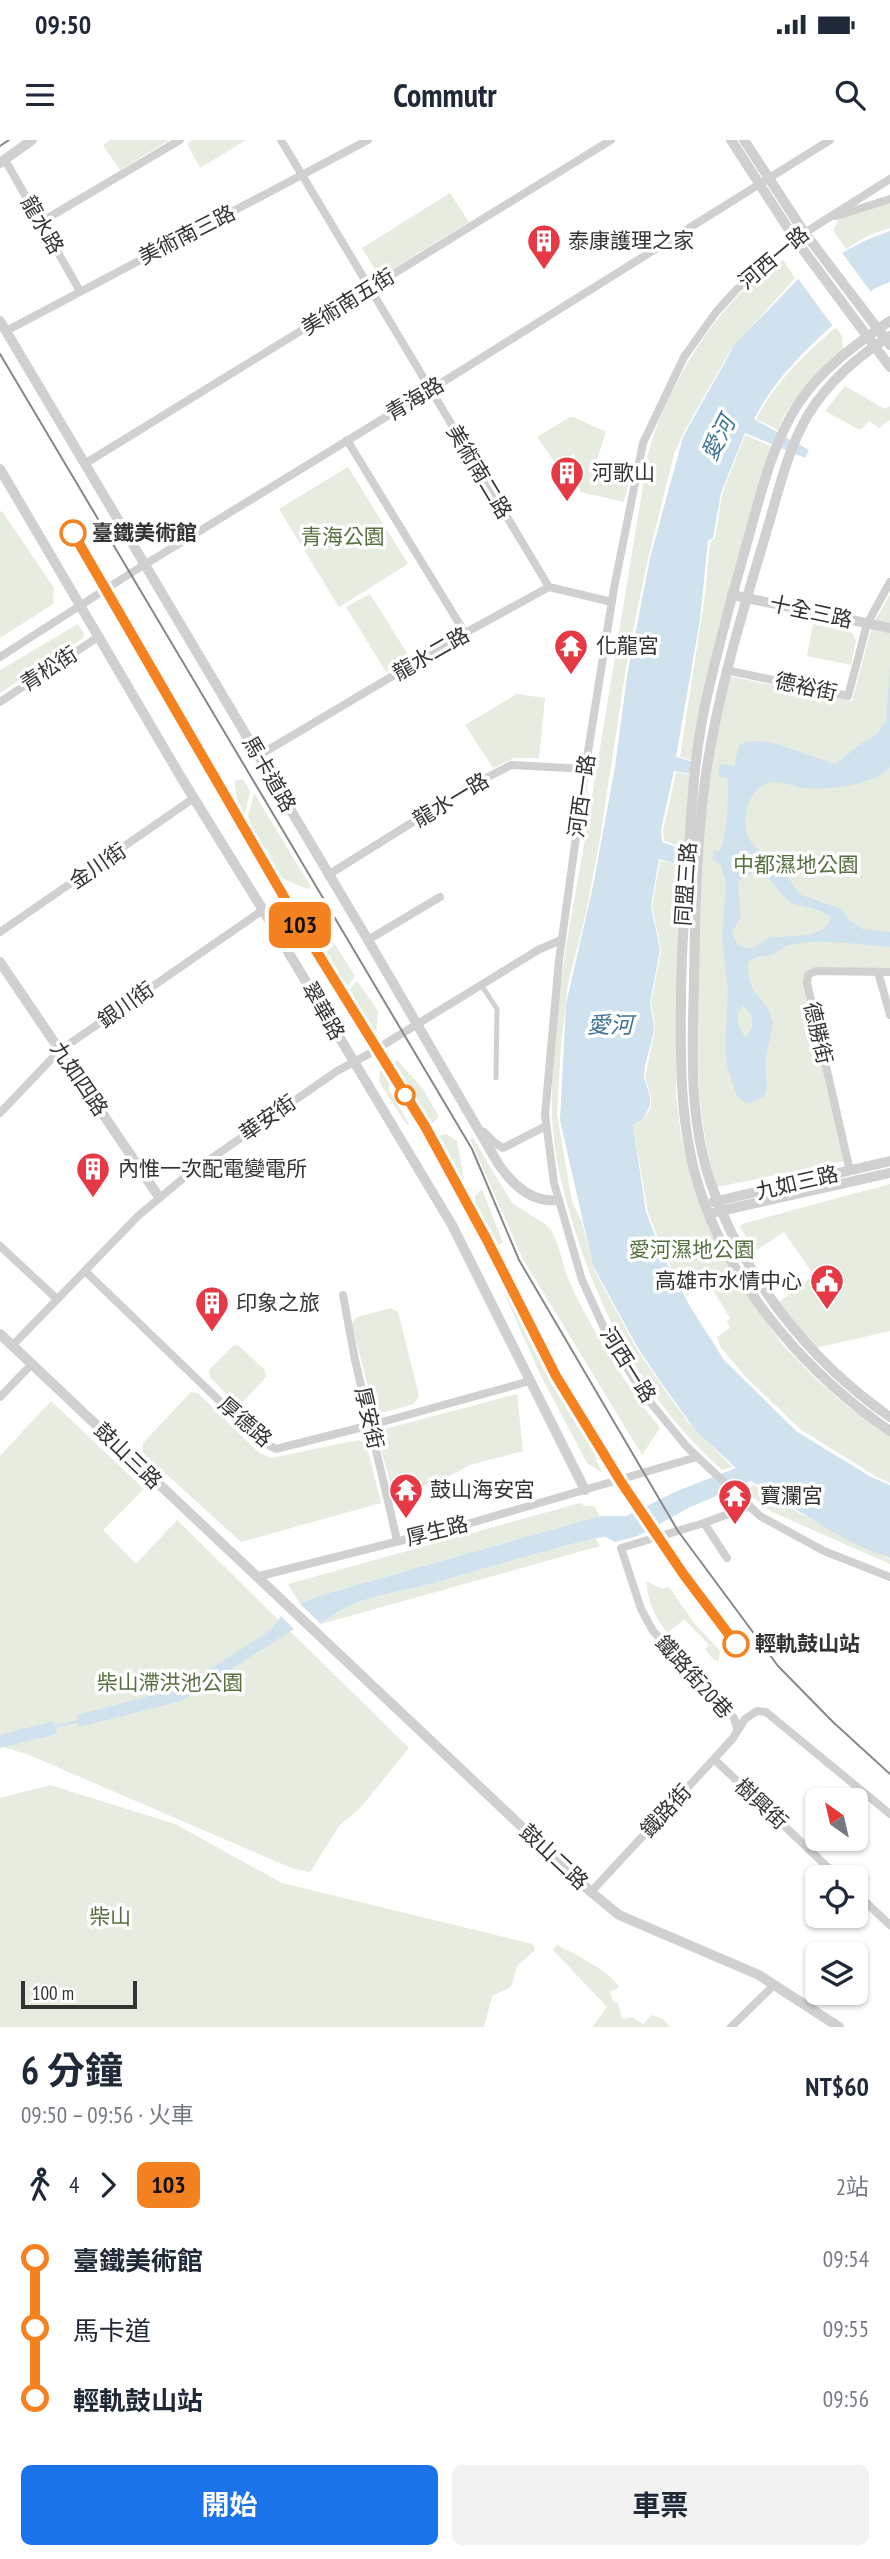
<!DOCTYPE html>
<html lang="zh-TW">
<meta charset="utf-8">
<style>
:root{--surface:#fff;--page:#f2f2f3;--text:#1f2937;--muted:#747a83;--accent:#1a73e8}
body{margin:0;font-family:"PT Sans Narrow","Noto Sans TC",sans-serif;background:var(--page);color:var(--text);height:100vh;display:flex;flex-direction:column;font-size:26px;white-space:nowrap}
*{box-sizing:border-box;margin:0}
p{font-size:23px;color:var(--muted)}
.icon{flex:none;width:38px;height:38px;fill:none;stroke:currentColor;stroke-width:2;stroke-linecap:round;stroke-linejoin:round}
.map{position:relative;height:1887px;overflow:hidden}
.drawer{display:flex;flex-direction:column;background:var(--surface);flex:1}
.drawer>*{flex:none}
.badge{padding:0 14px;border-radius:10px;font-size:24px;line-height:46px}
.needle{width:46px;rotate:326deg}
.controls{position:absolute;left:805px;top:1648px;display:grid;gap:14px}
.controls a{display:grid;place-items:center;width:63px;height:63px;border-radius:10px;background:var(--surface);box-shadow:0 2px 5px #0004;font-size:35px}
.scale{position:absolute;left:21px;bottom:18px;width:116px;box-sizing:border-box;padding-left:7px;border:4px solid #333;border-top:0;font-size:19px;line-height:24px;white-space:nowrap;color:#333;-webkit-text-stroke:5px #fff;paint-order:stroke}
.map>.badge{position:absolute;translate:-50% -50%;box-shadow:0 0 0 4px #fff}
.legs{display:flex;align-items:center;gap:10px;height:77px;padding:0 21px;font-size:23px}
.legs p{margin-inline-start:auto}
.head{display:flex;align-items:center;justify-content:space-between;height:119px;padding:0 21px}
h1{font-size:38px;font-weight:700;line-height:52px}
.cta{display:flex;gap:14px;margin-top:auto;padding:14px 21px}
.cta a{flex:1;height:80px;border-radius:10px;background:var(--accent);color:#fff;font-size:28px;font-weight:700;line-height:80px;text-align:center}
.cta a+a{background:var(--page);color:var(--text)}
ul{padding:0 21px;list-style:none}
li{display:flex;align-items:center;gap:24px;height:70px;font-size:26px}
li i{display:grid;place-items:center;width:10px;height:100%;margin:0 9px;background:currentColor}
li i::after{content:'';width:18px;height:18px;margin:-9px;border:5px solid;border-radius:50%;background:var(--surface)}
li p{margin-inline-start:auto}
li:first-child i{background:linear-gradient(#0000 50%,currentColor 0)}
li:last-child i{background:linear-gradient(currentColor 50%,#0000 0)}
.status{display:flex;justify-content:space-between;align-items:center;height:49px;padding:0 35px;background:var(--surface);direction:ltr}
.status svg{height:19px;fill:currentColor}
header{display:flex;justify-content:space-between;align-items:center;height:91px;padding:0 21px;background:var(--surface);font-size:32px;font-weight:700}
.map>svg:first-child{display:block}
.green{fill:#e6ecdf}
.water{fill:#cfe2ee;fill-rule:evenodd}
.pier{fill:#fff}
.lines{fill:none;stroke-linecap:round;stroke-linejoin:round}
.stream{stroke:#cfe2ee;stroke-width:2.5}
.pedestrian{stroke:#d0d0d0;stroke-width:5}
.minor{stroke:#d0d0d0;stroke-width:8}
.tertiary{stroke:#d0d0d0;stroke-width:10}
.tram{stroke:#888;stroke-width:2}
.line-1-casing{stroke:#fff;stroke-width:16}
.line-1{stroke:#f58220;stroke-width:10}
.stop-1-dot{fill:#fff;stroke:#f58220;stroke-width:3.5}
.labels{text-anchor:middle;stroke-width:7;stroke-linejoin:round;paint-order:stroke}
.street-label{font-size:21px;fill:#333;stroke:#fff}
.poi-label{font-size:21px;fill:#333;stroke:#fff;text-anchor:start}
.stop-label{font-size:21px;font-weight:bold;fill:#333;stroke:#fff;text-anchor:start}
.park-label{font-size:21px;fill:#56703f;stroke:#fff}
.water-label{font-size:23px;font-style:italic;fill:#3f7597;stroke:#fff}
</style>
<div class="status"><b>09:50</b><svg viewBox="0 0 49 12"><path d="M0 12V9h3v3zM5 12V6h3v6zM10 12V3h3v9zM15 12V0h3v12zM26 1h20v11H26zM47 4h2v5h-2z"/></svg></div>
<header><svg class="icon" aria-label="menu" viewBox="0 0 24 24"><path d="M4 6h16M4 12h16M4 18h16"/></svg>Commutr<svg class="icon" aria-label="search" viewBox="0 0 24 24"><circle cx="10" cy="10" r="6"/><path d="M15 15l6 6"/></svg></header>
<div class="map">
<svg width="890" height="1887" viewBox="0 0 890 1887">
<rect width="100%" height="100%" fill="#fff"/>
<g class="green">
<path d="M110 0H170L120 30 103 5Z"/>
<path d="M193 0H246L200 28 187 4Z"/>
<path d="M450 53 469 82 383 135 378 134 362 108Z"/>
<path d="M890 63V88L869 95 846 109 833 90 840 78Z"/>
<path d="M783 120 795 138 730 211 684 292 674 314 648 419 629 509 600 698 586 773 568 844 561 905 557 974 572 1062 582 1082 594 1130 638 1211 667 1253 689 1283 732 1327 722 1330C646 1262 598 1172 570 1074 561 1043 553 1009 552 976 549 877 572 778 588 681 606 572 624 462 642 352 645 333 647 312 654 294 674 240 706 185 748 146 759 136 771 128 783 120Z"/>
<path d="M836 187 842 196 843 209C819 233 789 258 778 290L756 279C777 240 803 216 836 187Z"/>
<path d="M845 246 885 269 890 266V280L879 288 869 281 860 290 825 271Z"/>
<path d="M570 277 576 278 606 292 597 320 631 333 624 362 580 352 574 314 557 325 537 297Z"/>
<path d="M745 295 775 308 694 621 680 617 705 455 710 402 715 398 722 354Z"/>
<path d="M348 327 408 424 339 467 279 369Z"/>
<path d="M2 371 54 448 53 464 0 498V372Z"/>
<path d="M370 454 410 518 386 532 346 467Z"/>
<path d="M890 454V832L808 835 844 1021 717 1047C698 987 697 926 697 863 697 787 700 711 710 635 715 602 722 569 728 536L852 561 872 486Z"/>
<path d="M78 484 84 494 82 499 0 553V530Z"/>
<path d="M813 484 852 493 856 500 851 525 807 516Z"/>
<path d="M517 554 545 558 539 618H514L493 628 465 585Z"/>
<path d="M676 632 692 635 685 708 664 701 663 691Z"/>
<path d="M243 639 250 651 245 673 239 670 234 641Z"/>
<path d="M254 653 311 747 307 749 275 735 268 711 253 699 248 676Z"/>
<path d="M660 720 683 726 677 858 676 955 681 996 689 1028 747 1154 782 1204 816 1239 847 1266 890 1296V1343L877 1337 800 1289 745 1236 721 1208 717 1197 730 1188 727 1181 730 1178 713 1150 709 1152 705 1145 686 1156 666 1118 648 1073 633 985 644 979 651 967V956L645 938 654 895 655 884 651 862 661 811 652 766Z"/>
<path d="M309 763 313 767 331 799 306 800 291 776Z"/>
<path d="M334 803 355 836 344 851 327 836 308 804Z"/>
<path d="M357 841 378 871 376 894 369 899 365 898 342 860Z"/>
<path d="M397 920 423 949 439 977 421 995 419 990 431 982 425 973 413 980 394 948 391 924Z"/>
<path d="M384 927 390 929 389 950 409 984 407 985 379 942 380 930Z"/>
<path d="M446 994 457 1001 468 1062 463 1065 433 1011 429 998Z"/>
<path d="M473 998 512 1063 545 1084 551 1090C560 1105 562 1124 569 1141 593 1193 624 1243 660 1288L642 1315 523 1119 470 999Z"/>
<path d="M890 1044V1191L815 1208 778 1163 814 1135 784 1092 755 1111 740 1087 742 1084Z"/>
<path d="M482 1049 503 1103 485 1107 475 1066V1056Z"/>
<path d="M510 1148H518L523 1156 511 1164 599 1308 596 1320 603 1333 587 1323 540 1234 504 1153Z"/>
<path d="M391 1168 398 1172 419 1256 414 1264 381 1273 374 1271 352 1184 357 1177Z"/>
<path d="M238 1205 265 1230 266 1237 242 1263H235L210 1237 209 1230 233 1206Z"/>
<path d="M191 1252 198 1253 259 1313 271 1318 358 1300 366 1303 381 1363 241 1402 142 1312 143 1303Z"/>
<path d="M517 1254 523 1311 470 1325 442 1340 394 1356 378 1299 385 1289Z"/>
<path d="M51 1261 144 1349 103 1390 136 1424 177 1380 409 1608 361 1667 339 1686 310 1732 294 1729 29 1615 0 1606V1316Z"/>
<path d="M753 1344 797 1372 890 1419V1424L772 1372 747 1353Z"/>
<path d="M580 1363 585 1366H594L600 1376 318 1456 300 1464 288 1444Z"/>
<path d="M595 1398 600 1406 321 1484C351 1457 392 1454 430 1444 485 1428 540 1412 595 1398Z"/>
<path d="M647 1442 663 1449 669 1447 695 1484 720 1511 719 1521 713 1519 705 1509 709 1505 684 1479 668 1493C657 1482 646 1458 647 1442Z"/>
<path d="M50 1645 175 1684 282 1743 533 1804 535 1810 517 1826 511 1847 492 1856 484 1887H0V1658Z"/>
<path d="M557 1805C574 1814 610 1831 619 1847L610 1852 613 1862 618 1863 622 1879 632 1877 643 1884 652 1875 663 1879 670 1887H592L607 1867 553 1810Z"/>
</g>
<g class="water">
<path d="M890 91V142L875 148C830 188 782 225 754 279L809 310 805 318 745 293 721 353 713 398 708 401 700 480 676 617 694 622 692 634 674 631 661 690 662 702 676 707 674 723 659 719 651 766 660 810 650 863 654 884 653 895 645 926 644 938 650 956V966L643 979 633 985 646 1072 663 1116 691 1168 724 1220 796 1291 871 1337 890 1345V1418C841 1402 795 1368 751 1341L688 1368 638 1396 615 1402 606 1397 595 1398C540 1412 485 1428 430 1444 392 1454 351 1457 321 1484L300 1464 318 1456 600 1376H626L677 1351 736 1328 696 1291 660 1241 638 1208 593 1126 560 980 566 864 593 746 615 627 627 536 650 418 683 297 735 204 804 133 864 101Z"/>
<path d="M890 525V627C876 645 825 651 803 648 792 646 783 641 771 642 748 646 739 682 750 700 757 712 764 712 776 715L793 745 801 755 842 769 850 781 862 789 890 792V807C863 806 790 792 774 815L759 816 748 822 749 840 753 850 768 868 773 882 765 923 767 948 764 956 752 963H747L737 957 727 925 725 910 728 850 722 799 726 744 721 725 712 720 714 710 720 711C726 698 730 652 727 638L718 636 720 624 734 626 739 605C764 591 811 619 836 624L860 604 876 595 886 581ZM754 732C771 732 776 752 789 761 801 769 821 766 831 778 823 801 789 794 770 798 760 800 757 811 745 808 737 806 734 799 732 792L741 777 738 743 741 739ZM743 865 752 876V888L746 897C737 888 734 874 743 865Z"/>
<path d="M281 1476 294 1489 181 1561 79 1587 77 1575 180 1548 262 1496 273 1487Z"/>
<path d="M54 1581 57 1594 0 1608V1595Z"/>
</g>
<path class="pier" d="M840 110 873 155 835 189 796 136 802 130Z"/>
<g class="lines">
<path class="stream" d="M54 1587 78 1581"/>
<path class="pedestrian" d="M482 846 497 869 496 938"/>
<g class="minor">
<path d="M281 0 549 447"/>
<path d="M5 20 80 151"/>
<path d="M890 39 795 99 737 149 716 172 684 217 643 303 614 448 587 618 559 820 545 975 554 1043 582 1140 609 1199 645 1256 687 1307 760 1376 824 1411 890 1437"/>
<path d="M836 76 890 59"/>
<path d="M41 82 180 0"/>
<path d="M6 191 368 0"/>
<path d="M347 300 465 493"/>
<path d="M86 323 611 0"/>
<path d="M0 517 131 433 430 250 830 0"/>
<path d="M726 530 848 556 867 484 890 442"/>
<path d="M0 562 98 497"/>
<path d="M258 616 465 493 549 447 612 462"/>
<path d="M328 735 469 647 511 625 586 629"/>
<path d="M0 792 194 658"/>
<path d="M368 800 440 757"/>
<path d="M878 832 890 875"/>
<path d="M0 973 59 911 263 770"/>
<path d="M484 992 495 1003 503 1008 546 986"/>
<path d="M850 1031 807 843 808 835 816 831 890 832"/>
<path d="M0 1106 57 1159"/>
<path d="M85 1131 261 1301 276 1309 371 1285 530 1241"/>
<path d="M343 1155 355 1220 397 1400"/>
<path d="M12 1206 138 1076 186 1036 337 931 367 915 538 810 561 800"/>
<path d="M0 1257 32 1224"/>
<path d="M704 1383 727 1418"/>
<path d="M256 1437 467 1384 697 1317"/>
<path d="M737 1588 734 1578 653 1491 641 1469 621 1408 704 1383 750 1366"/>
<path d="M714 1619 839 1738"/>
<path d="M591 1752 714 1619 733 1598 745 1579 757 1571 766 1572 890 1674"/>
<path d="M856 1753 890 1785"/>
<path d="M731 1887 774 1845"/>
</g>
<g class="tertiary">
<path d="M731 0 795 99 890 227"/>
<path d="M744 0 804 92 890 205"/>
<path d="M0 23 32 0"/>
<path d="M0 181 368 800 499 1025C513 1045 533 1063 558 1060"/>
<path d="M890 181C856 204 821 229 798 264 770 308 759 361 745 410 731 460 717 510 706 561 695 610 692 660 689 710 685 760 681 809 681 859 680 928 680 997 704 1062 737 1154 811 1237 890 1291"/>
<path d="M890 196C859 215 827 243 808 275 786 312 777 358 764 400 741 477 718 553 706 633 696 703 695 774 694 844 692 910 689 977 710 1041 742 1135 808 1220 890 1277"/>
<path d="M0 329 182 639 263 770 452 1085 585 1350"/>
<path d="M732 455 890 488"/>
<path d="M0 822 159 1057"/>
<path d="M713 1062 890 1021"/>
<path d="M716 1072 890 1033"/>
<path d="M0 1194 591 1752 619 1775 759 1835 839 1887"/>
</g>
<g class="tram">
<path d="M0 6 9 0"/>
<path d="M0 214 472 1009 519 1120 678 1391 778 1526 833 1582 890 1634"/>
</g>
</g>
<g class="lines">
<g class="line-1-casing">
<path id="line-1" d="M73 393 299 783 426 988 487 1100 556 1236 621 1342 684 1435 736 1504"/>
</g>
<use href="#line-1" class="line-1"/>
</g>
<defs>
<g id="building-pin" transform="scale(1.75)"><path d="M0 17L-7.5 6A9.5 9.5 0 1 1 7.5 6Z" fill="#e63946" stroke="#fff"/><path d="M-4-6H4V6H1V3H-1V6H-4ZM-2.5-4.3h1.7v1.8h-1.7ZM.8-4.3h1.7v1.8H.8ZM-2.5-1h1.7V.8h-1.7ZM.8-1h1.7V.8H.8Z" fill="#fff"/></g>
<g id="temple-pin" transform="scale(1.75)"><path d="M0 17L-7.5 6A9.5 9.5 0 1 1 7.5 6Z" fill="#e63946" stroke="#fff"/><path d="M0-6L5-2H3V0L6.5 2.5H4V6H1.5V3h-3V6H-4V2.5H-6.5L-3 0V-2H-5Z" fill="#fff"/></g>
<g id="civic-pin" transform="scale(1.75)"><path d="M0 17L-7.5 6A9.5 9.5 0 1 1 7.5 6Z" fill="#e63946" stroke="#fff"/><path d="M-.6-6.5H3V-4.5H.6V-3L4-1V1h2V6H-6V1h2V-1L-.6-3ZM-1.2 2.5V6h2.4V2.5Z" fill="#fff"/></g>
</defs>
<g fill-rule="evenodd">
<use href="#building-pin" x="544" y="101"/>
<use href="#building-pin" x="567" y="333"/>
<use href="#temple-pin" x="571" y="506"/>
<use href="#building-pin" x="93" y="1029"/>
<use href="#civic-pin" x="827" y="1141"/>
<use href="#building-pin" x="212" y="1163"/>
<use href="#temple-pin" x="406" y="1350"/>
<use href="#temple-pin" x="735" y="1356"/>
</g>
<g class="stop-1-dot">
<circle cx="73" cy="393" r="12"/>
<circle cx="405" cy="955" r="9"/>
<circle cx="736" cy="1504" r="12"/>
</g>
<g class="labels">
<g class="street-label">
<text transform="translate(42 85) rotate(60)" y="7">龍水路</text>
<text transform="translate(187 95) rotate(-27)" y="7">美術南三路</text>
<text transform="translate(774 118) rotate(-40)" y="7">河西一路</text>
<text transform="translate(348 162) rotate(-32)" y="7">美術南五街</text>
<text transform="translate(415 259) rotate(-31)" y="7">青海路</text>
<text transform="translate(479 332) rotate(59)" y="7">美術南二路</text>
<text transform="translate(811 472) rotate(12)" y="7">十全三路</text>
<text transform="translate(431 514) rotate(-30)" y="7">龍水二路</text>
<text transform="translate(49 529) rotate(-33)" y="7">青松街</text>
<text transform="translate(806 547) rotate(12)" y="7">德裕街</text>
<text transform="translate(269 634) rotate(60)" y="7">馬卡道路</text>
<text transform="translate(582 656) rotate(-82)" y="7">河西一路</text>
<text transform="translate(451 660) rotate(-31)" y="7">龍水一路</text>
<text transform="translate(98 726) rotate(-34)" y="7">金川街</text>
<text transform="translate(686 744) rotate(-86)" y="7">同盟三路</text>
<text transform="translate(126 865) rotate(-35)" y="7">銀川街</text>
<text transform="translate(323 871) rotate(60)" y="7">翠華路</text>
<text transform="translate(818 893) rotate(77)" y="7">德勝街</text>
<text transform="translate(79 939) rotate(56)" y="7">九如四路</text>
<text transform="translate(268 978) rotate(-35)" y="7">華安街</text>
<text transform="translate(797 1043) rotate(-13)" y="7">九如三路</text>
<text transform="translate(628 1225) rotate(58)" y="7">河西一路</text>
<text transform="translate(369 1278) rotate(77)" y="7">厚安街</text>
<text transform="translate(245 1282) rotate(41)" y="7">厚德路</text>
<text transform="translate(128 1316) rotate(44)" y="7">鼓山三路</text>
<text transform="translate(437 1391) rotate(-14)" y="7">厚生路</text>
<text transform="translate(694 1537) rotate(48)" y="7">鐵路街20巷</text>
<text transform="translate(761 1664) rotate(43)" y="7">樹興街</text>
<text transform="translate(666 1671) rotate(-47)" y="7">鐵路街</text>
<text transform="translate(554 1717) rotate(43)" y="7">鼓山二路</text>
</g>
<g class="poi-label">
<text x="568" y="108">泰康護理之家</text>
<text x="592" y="340">河歌山</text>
<text x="596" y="513">化龍宮</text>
<text x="118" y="1036">內惟一次配電變電所</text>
<text x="802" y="1148" text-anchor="end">高雄市水情中心</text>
<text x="236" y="1170">印象之旅</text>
<text x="430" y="1357">鼓山海安宮</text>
<text x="760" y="1363">寶瀾宮</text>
</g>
<g class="stop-label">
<text x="92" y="400">臺鐵美術館</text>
<text x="755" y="1511">輕軌鼓山站</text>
</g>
<g class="park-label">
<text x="343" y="404">青海公園</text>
<text x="796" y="732">中都濕地公園</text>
<text x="692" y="1117">愛河濕地公園</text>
<text x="170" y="1550">柴山滯洪池公園</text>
<text x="110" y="1784">柴山</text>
</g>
<g class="water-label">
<text transform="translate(718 298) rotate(-63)" y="8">愛河</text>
<text x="610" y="893">愛河</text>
</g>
</g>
</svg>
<div class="controls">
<a><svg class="needle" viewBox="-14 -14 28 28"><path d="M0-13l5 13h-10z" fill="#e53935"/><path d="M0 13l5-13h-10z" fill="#747a83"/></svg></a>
<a><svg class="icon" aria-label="locate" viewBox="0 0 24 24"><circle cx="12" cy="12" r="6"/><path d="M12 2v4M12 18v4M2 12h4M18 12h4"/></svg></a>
<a><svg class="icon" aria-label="layers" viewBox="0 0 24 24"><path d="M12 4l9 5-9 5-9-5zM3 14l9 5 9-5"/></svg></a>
</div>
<div class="scale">100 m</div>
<b class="badge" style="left:300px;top:785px;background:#f58220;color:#111">103</b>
</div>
<section class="drawer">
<div class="head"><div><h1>6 分鐘</h1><p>09:50 – 09:56 · 火車</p></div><b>NT$60</b></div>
<div class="legs"><svg class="icon" aria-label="walk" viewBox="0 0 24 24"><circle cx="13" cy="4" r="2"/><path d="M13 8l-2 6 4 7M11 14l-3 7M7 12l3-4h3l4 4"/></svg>4<svg class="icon" aria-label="forward" viewBox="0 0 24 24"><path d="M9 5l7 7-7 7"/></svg><b class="badge" style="background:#f58220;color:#111">103</b><p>2站</p></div>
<ul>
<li><i style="color:#f58220"></i><b>臺鐵美術館</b><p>09:54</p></li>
<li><i style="color:#f58220"></i><span>馬卡道</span><p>09:55</p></li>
<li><i style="color:#f58220"></i><b>輕軌鼓山站</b><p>09:56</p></li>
</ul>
<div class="cta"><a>開始</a><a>車票</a></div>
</section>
